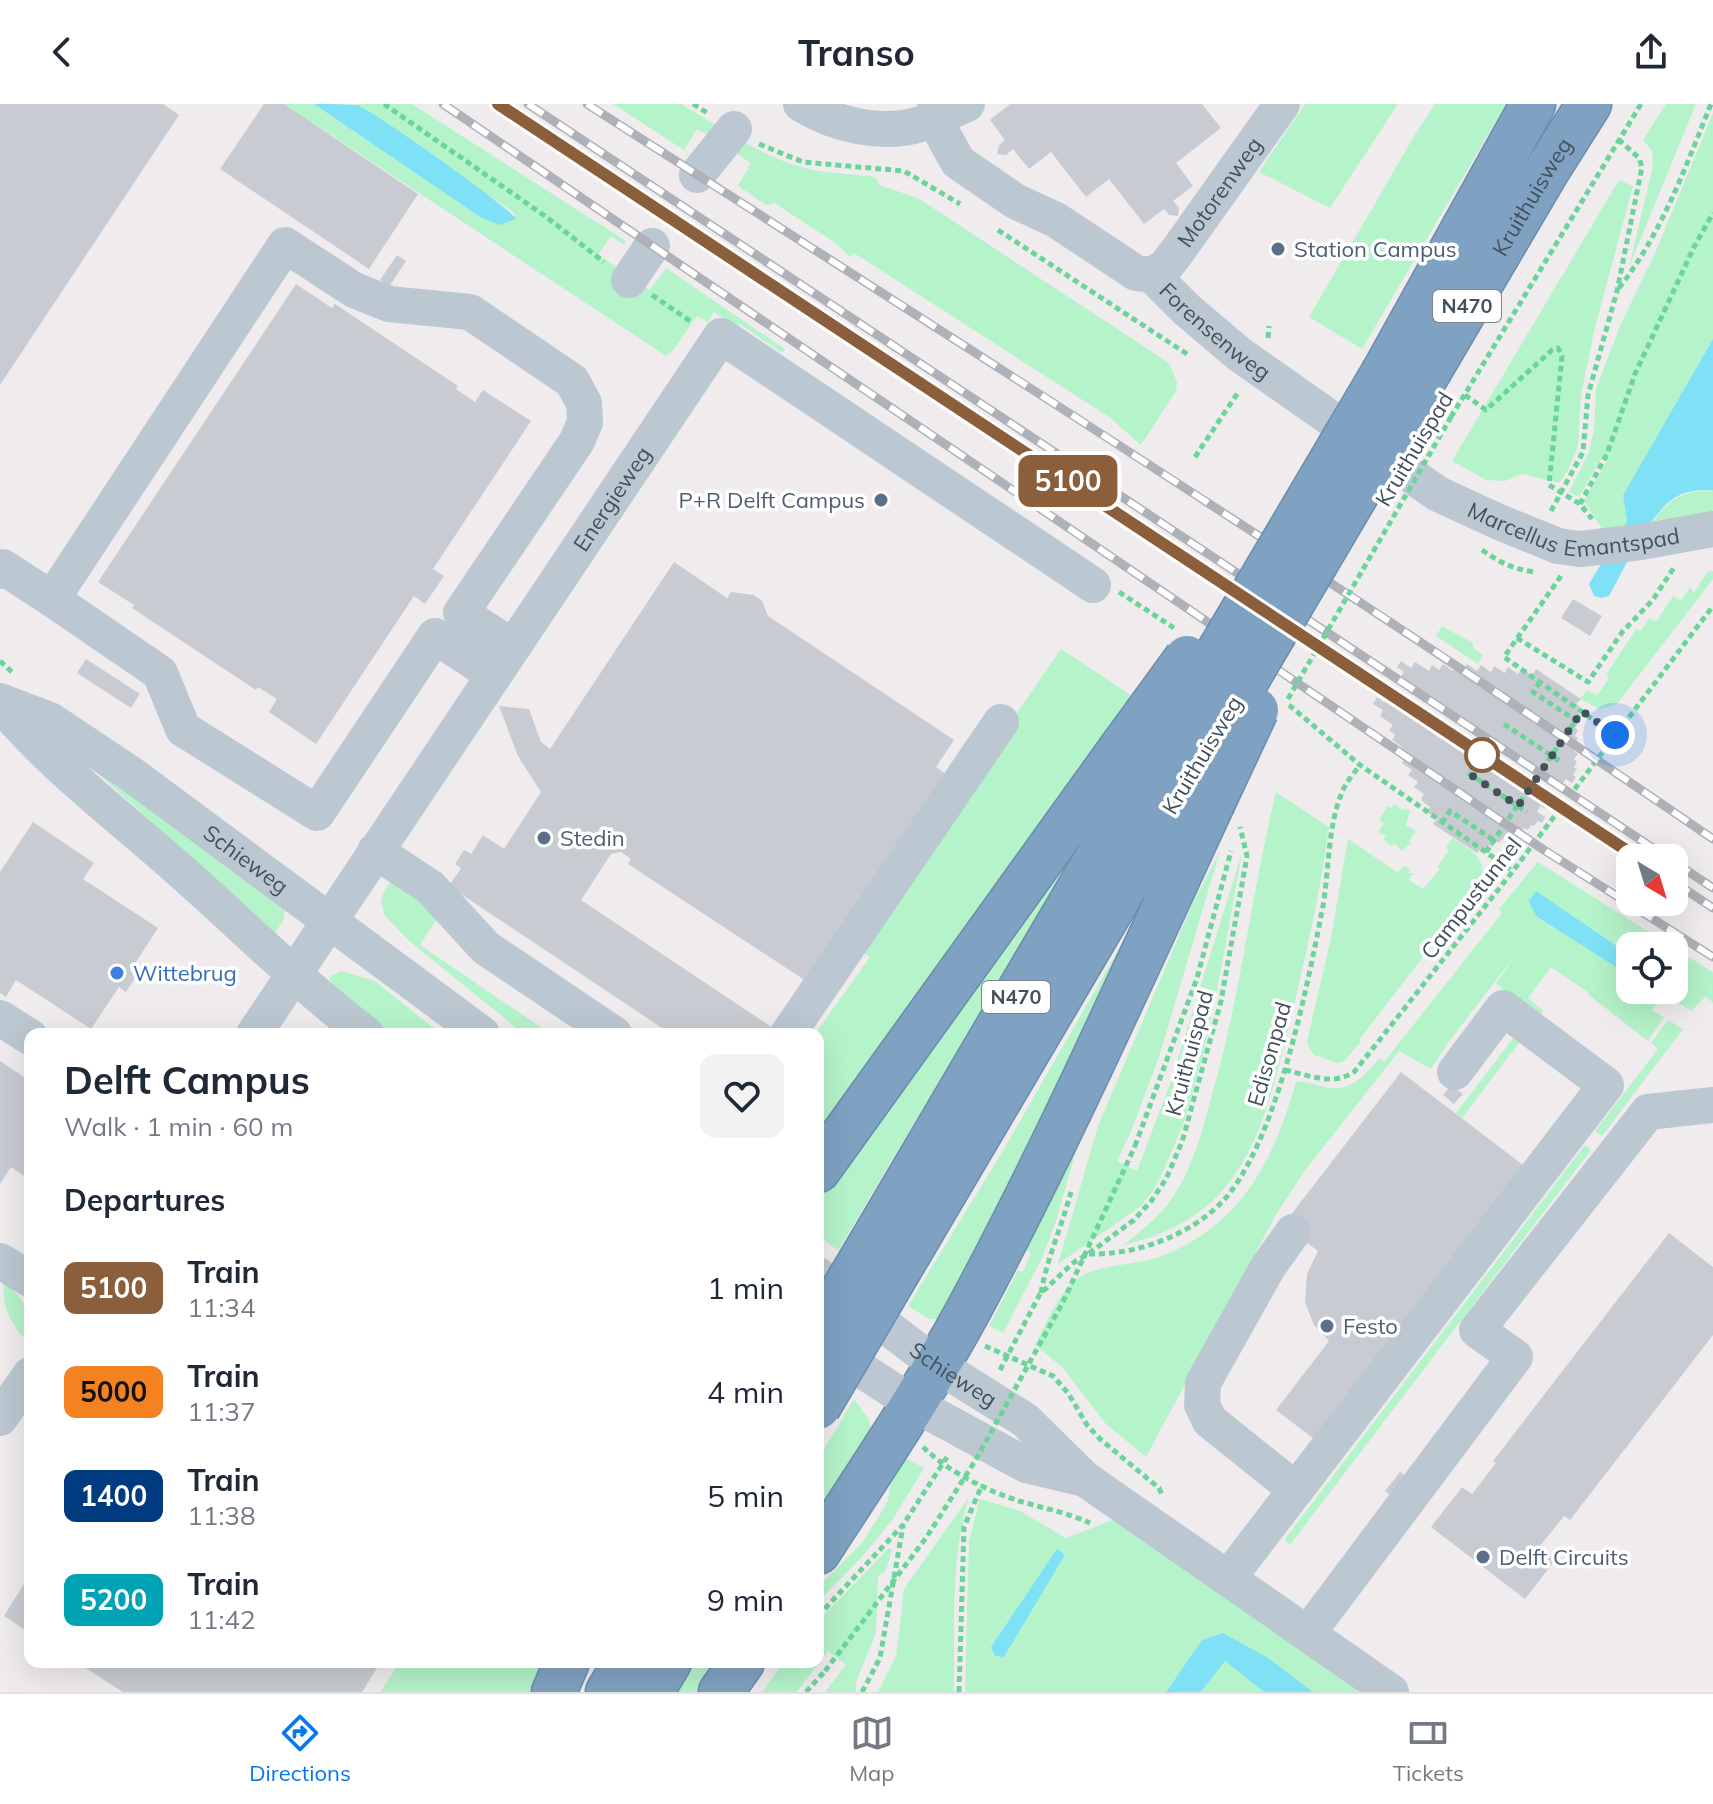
<!DOCTYPE html>
<meta charset="utf-8">
<style>
:root{--surface:#fff;--page:#f2f2f3;--text:#1f2937;--muted:#747a83;--line:#e0e1e3;--accent:#0677f0}
body{margin:0;font-family:Mulish,sans-serif;background:var(--page);color:var(--text);height:100vh;display:flex;flex-direction:column;font-size:30px;white-space:nowrap}
*{box-sizing:border-box;margin:0}
p{font-size:26px;color:var(--muted)}
.icon{flex:none;width:44px;height:44px;fill:none;stroke:currentColor;stroke-width:2;stroke-linecap:round;stroke-linejoin:round}
.map{position:relative;flex:1;overflow:hidden}
.panel{position:absolute;left:24px;top:924px;width:800px;height:640px;display:flex;flex-direction:column;background:var(--surface);border-radius:16px;box-shadow:0 8px 32px #0002}
.panel>*{flex:none}
.badge{padding:0 16px;border-radius:12px;font-size:28px;line-height:52px}
.needle{width:52px;rotate:142deg}
.tools{position:absolute;left:1616px;top:740px;display:grid;gap:16px}
.tools a{display:grid;place-items:center;width:72px;height:72px;border-radius:16px;background:var(--surface);box-shadow:0 8px 32px #0002;font-size:40px}
.you{position:absolute;width:40px;height:40px;margin:-20px;border:6px solid #fff;border-radius:50%;background:#1a73e8;box-shadow:0 0 0 12px #1a73e833}
.map>.badge{position:absolute;translate:-50% -50%;box-shadow:0 0 0 4px #fff}
h2{padding:0 40px;font-size:30px;line-height:72px}
.round{display:grid;place-items:center;flex:none;width:84px;height:84px;border-radius:16px;background:var(--page)}
.head{display:flex;align-items:center;justify-content:space-between;height:136px;padding:0 40px}
h1{font-size:38px;font-weight:700;line-height:60px}
ul{padding:0;list-style:none}
li{display:flex;align-items:center;gap:24px;height:104px;padding:0 40px}
li div{flex:1}
li b{display:block;font-size:30px}
li em{font-style:normal}
li .badge{min-width:88px;font-weight:700;text-align:center}
header{display:flex;justify-content:space-between;align-items:center;height:104px;padding:0 40px;background:var(--surface);font-size:36px;font-weight:700}
.menu{display:flex;justify-content:space-around;align-items:center;height:112px;border-top:2px solid var(--line);background:var(--surface);font-size:22px;color:var(--muted)}
.menu a{display:grid;justify-items:center;gap:4px}
.menu .on{color:var(--accent)}
.map>svg:first-child{display:block}
.green{fill:#b5f3ca;fill-rule:evenodd}
.water{fill:#7ee1f5}
.building{fill:#c8ccd2}
.lines{fill:none;stroke-linecap:round;stroke-linejoin:round}
.highway-casing{stroke:#6a8dad;stroke-width:47}
.path{stroke:#6ad49b;stroke-width:5;stroke-dasharray:6 4;stroke-linecap:butt}
.minor{stroke:#bbc8d1;stroke-width:36}
.highway{stroke:#7fa2c2;stroke-width:44}
.rail-casing{stroke:#aeb2b8;stroke-width:9}
.rail{stroke:#fff;stroke-width:6;stroke-dasharray:18;stroke-linecap:butt}
.highway-bridge-casing{stroke:#6a8dad;stroke-width:47;stroke-linecap:butt}
.path-bridge{stroke:#6ad49b;stroke-width:5;stroke-dasharray:6 4;stroke-linecap:butt}
.highway-bridge{stroke:#7fa2c2;stroke-width:44}
.line-casing{stroke:#fff;stroke-width:18}
.line{stroke:#8b5e3c;stroke-width:12}
.walk{stroke:#43515c;stroke-width:8;stroke-dasharray:0 14.4}
.service-dot{fill:#5c6f8a;stroke:#fff;stroke-width:3}
.stop-dot{fill:#fff;stroke:#8b5e3c;stroke-width:4}
.shop-dot{fill:#3f7fe0;stroke:#fff;stroke-width:3}
.labels{text-anchor:middle;stroke-width:7;stroke-linejoin:round;paint-order:stroke}
.shield{fill:#fff;stroke:#7b858d;stroke-width:2}
.shield-label{font-size:20px;font-weight:bold;fill:#43515c}
.street-label{font-size:22px;fill:#43515c;stroke:#fff}
.service-label{font-size:22px;fill:#4e5e75;stroke:#fff;text-anchor:start}
.shop-label{font-size:22px;fill:#366cbe;stroke:#fff;text-anchor:start}
</style>
<header><svg class="icon" aria-label="back" viewBox="0 0 24 24"><path d="M15 5l-7 7 7 7"/></svg>Transo<svg class="icon" aria-label="share" viewBox="0 0 24 24"><path d="M12 15V3M7 8l5-5 5 5M5 13v7h14v-7"/></svg></header>
<div class="map">
<svg width="1713" height="1588" viewBox="0 0 1713 1588">
<rect width="100%" height="100%" fill="#f0eced"/>
<g class="green">
<path d="M284 0H314L480 113 516 115 513 108 356 0H412L626 137 624 141 611 132 598 151 650 186 666 164 785 245 782 249 740 220 737 223 714 208 708 218 697 212 671 249 670 248 666 252Z"/>
<path d="M613 0H681L719 23 713 34 697 25 684 46Z"/>
<path d="M1305 0H1398L1330 104 1259 68Z"/>
<path d="M1435 0H1506L1362 245 1309 213 1416 29Z"/>
<path d="M1666 0H1696L1629 163 1653 62 1652 47 1643 36Z"/>
<path d="M1713 9V235L1623 391 1627 417 1623 422 1602 425 1584 397 1607 357 1601 355 1579 393 1569 388 1589 348 1594 325 1596 285 1620 222 1656 147Z"/>
<path d="M742 37C792 65 815 69 871 72L877 75 879 81 918 94 1169 259 1177 278 1176 287 1141 341 1109 313 854 149 850 153 837 140 779 102 775 99 766 101 738 82 751 59 734 48Z"/>
<path d="M1619 76 1633 82 1594 227 1581 291 1578 342 1568 366 1559 379 1522 370 1505 377 1486 376 1452 357Z"/>
<path d="M1713 386V411L1653 417C1671 393 1684 387 1713 386Z"/>
<path d="M1708 467H1713V475L1616 601 1599 605 1580 595 1587 586 1597 592 1609 574 1606 571 1636 525 1641 527 1649 514 1656 518 1673 492 1681 497 1690 483 1694 489Z"/>
<path d="M1442 522 1473 539V544L1483 551 1478 560 1436 532Z"/>
<path d="M1061 545 1138 596 944 863 818 1027V930H815L870 853 855 843Z"/>
<path d="M41 618 284 799V815L275 829Z"/>
<path d="M1116 685 1073 751 838 1147 818 1130V1080Z"/>
<path d="M1276 688 1329 723C1320 790 1305 856 1289 922 1275 975 1263 1037 1227 1081 1201 1114 1163 1132 1123 1141 1144 1125 1165 1108 1178 1085 1196 1054 1204 1020 1213 987 1241 889 1252 787 1276 688Z"/>
<path d="M1394 699 1402 706 1405 704 1410 707 1406 721 1416 727 1409 737 1411 739 1402 747 1394 739 1392 742 1383 736 1386 732 1378 728 1384 719 1379 716 1388 702 1391 704Z"/>
<path d="M1452 734C1469 745 1487 753 1482 776L1359 936 1361 938 1343 958 1337 959 1314 951 1307 940 1308 933 1331 834 1348 735 1397 768 1405 762 1410 765 1408 769H1413L1409 776 1423 785 1440 765 1437 763 1449 746 1446 744Z"/>
<path d="M1220 747 1159 953 1132 1025 1117 1057 1137 1067 1171 977 1242 749 1221 866 1203 951 1183 1021 1164 1065 1153 1087 1141 1102 1058 1160 1098 1022 1192 801Z"/>
<path d="M1538 758 1671 842H1630V851L1536 787V812L1630 872V886H1674V844L1713 868V899L1706 892 1691 907 1666 890 1652 906 1664 913 1648 937 1589 891V889L1551 863 1528 894 1544 907 1536 916 1534 909 1496 880 1514 853 1450 936 1431 965 1399 947 1303 1069 1277 1109 1146 1353 1105 1319 1063 1264 1035 1241C1047 1219 1057 1191 1077 1175 1099 1159 1134 1162 1159 1153 1241 1122 1273 1058 1296 978 1308 977 1317 982 1329 984 1351 987 1367 970 1379 954L1384 958 1502 809 1499 805Z"/>
<path d="M395 770 444 804 420 841 551 930H524L408 836 385 812 381 799 383 790Z"/>
<path d="M1156 780 950 1216 929 1215 908 1202 1004 1045Z"/>
<path d="M341 867 375 877 441 930C390 930 352 926 329 873Z"/>
<path d="M1668 916 1683 925 1602 1032 1595 1027 1658 945 1651 939Z"/>
<path d="M1517 929 1523 934 1462 1014 1456 1009Z"/>
<path d="M1107 966 1078 1040 1056 1117 1042 1154 1003 1229 989 1222 1018 1166 1023 1168 1031 1149 1018 1142Z"/>
<path d="M1585 1041 1591 1046 1290 1441 1284 1436Z"/>
<path d="M5 1175C19 1195 39 1208 23 1233 9 1216 0 1197 5 1175Z"/>
<path d="M854 1295 869 1316 872 1334 818 1431V1355Z"/>
<path d="M904 1353 924 1364 893 1415 862 1453 818 1498V1483L862 1439 888 1397 891 1372Z"/>
<path d="M969 1393C950 1455 955 1523 954 1588H878L896 1552 904 1485Z"/>
<path d="M980 1395 1020 1407 1066 1434 1118 1414 1193 1465 1359 1588H1313L1268 1555 1223 1530 1202 1536 1166 1588H965L969 1437ZM1057 1445 1065 1451 1004 1553Z"/>
<path d="M889 1444 892 1446 886 1467 878 1472 876 1529 856 1578V1588H825L846 1561 828 1547 797 1588H762L784 1558H818V1517Z"/>
<path d="M1225 1557 1264 1588H1201Z"/>
<path d="M400 1558H551L537 1588H380Z"/>
<path d="M695 1558H729L708 1588H676Z"/>
</g>
<g class="water">
<path d="M314 0C326 0 345 0 357 1 373 7 511 104 516 115L499 121 480 113Z"/>
<path d="M1713 235V386C1700 386 1688 386 1676 393 1649 409 1625 464 1609 492L1601 494 1594 492 1589 480 1627 417 1623 391Z"/>
<path d="M1536 787 1630 851V872L1536 812 1529 797Z"/>
<path d="M1057 1445 1065 1451 1004 1553 995 1552 991 1543Z"/>
<path d="M1223 1529 1268 1554 1313 1588H1264L1225 1557 1201 1588H1166L1202 1536Z"/>
</g>
<g class="building">
<path d="M0 0H163L179 11 0 281Z"/>
<path d="M264 0H284L418 90 369 165 220 65Z"/>
<path d="M1010 0H1202L1221 24 1176 59 1193 82 1173 97 1179 104 1178 112 1169 111 1164 105 1144 120 1109 75 1086 93 1051 48 1029 65 1013 45 1006 51 997 50 999 41 1005 36 990 16Z"/>
<path d="M397 151 406 157 389 183 380 176Z"/>
<path d="M296 180 332 204 335 200 458 282 456 285 475 298 483 286 531 317 433 465 444 472 425 500 414 492 316 640 269 608 277 595 258 583 256 586 132 504 134 501 98 478Z"/>
<path d="M674 458 727 494 731 488 754 491 762 497 768 512 954 636 936 663 950 673 812 881 628 760 631 755 621 748 611 750 581 796 782 930H671L449 782 461 764 455 760 464 746 471 750 483 731 504 745 541 688 518 652 499 602 529 605 541 638 550 645Z"/>
<path d="M1573 495 1602 512 1590 532 1561 514Z"/>
<path d="M86 555 140 590 131 604 77 569Z"/>
<path d="M1401 557 1411 564 1415 558 1429 567 1432 561 1439 566 1443 560 1453 567 1457 561 1463 565 1467 560 1477 567 1481 561 1491 568 1494 562 1505 569 1508 563 1518 570 1522 565 1532 571 1536 565 1581 595 1576 600 1580 602 1576 616 1579 618 1575 624 1578 626 1575 632 1578 634 1575 639 1578 642 1574 647 1578 650 1574 655 1577 658 1574 663 1577 665 1573 671 1576 673 1572 679 1566 675 1562 680 1401 573 1404 568 1397 563Z"/>
<path d="M1377 593 1384 598 1387 593 1549 700 1546 705 1540 702 1537 708 1545 713 1542 719 1538 717 1534 722 1531 721 1528 726 1524 724 1520 729 1517 727 1513 733 1510 730 1506 736 1503 734 1499 739 1496 737 1492 743 1489 741 1485 746 1481 744 1477 749 1433 720 1437 715 1427 708 1430 703 1421 696 1424 690 1414 683 1418 678 1408 671 1412 666 1402 659 1405 653 1399 649 1402 643 1392 636 1395 631 1389 626 1393 621 1380 612 1383 606 1373 600Z"/>
<path d="M33 718 94 759 83 775 158 824 130 867 137 871 126 888 119 883 91 925 16 876 6 893 0 889V768Z"/>
<path d="M0 957 30 977V1069L27 1074 11 1063 0 1080Z"/>
<path d="M1401 968 1527 1064 1318 1338 1276 1306 1329 1237 1314 1221 1305 1198 1307 1170 1318 1147 1283 1121Z"/>
<path d="M1451 981 1463 990 1454 1000 1443 991Z"/>
<path d="M1669 1129 1713 1163V1231L1570 1416 1564 1412 1540 1442 1556 1455 1525 1495 1431 1423 1462 1383 1472 1390 1496 1359 1493 1357Z"/>
<path d="M1400 1368 1407 1373 1393 1393 1385 1387Z"/>
<path d="M30 1470V1529L4 1512Z"/>
<path d="M76 1558H381L362 1588H123Z"/>
</g>
<g class="lines">
<g class="highway-casing">
<g id="highway">
<path d="M1384 268 1533 0"/>
<path id="s6" d="M1416 289 1546 68 1589 0"/>
<path d="M818 1066 1123 642"/>
<path d="M879 1126 1152 661"/>
<path d="M911 1145 1184 682"/>
<path d="M818 1448C869 1369 923 1290 968 1207 1057 1042 1133 870 1212 700"/>
<path d="M554 1588 567 1558"/>
<path d="M608 1588 626 1558"/>
<path d="M651 1588 669 1558"/>
<path d="M721 1588 742 1558"/>
</g>
</g>
<g class="path">
<path d="M384 0 545 112 604 158"/>
<path d="M693 0 709 10"/>
<path d="M759 40 803 58 904 67 960 100"/>
<path d="M998 126 1190 252"/>
<path d="M1619 184C1662 129 1685 64 1711 0"/>
<path d="M652 191 693 219"/>
<path d="M1268 234 1269 222"/>
<path d="M1465 291 1486 306 1552 246 1558 244 1562 252 1549 381 1580 400 1592 415"/>
<path d="M1451 313 1641 0"/>
<path d="M1195 353 1239 287"/>
<path d="M1580 400 1607 350 1635 270 1694 143 1713 109"/>
<path d="M1551 407 1583 348 1588 291 1617 187 1642 63 1639 54 1618 35"/>
<path d="M1482 446C1499 458 1513 465 1534 468"/>
<path d="M1561 472 1504 553 1615 631"/>
<path d="M1119 488 1174 524"/>
<path d="M1517 534 1588 578 1623 527 1652 497 1675 462"/>
<path d="M0 557 12 568"/>
<path d="M1540 578 1533 588 1575 616"/>
<path d="M1289 601 1360 661 1513 767"/>
<path d="M1504 620 1561 658"/>
<path d="M1468 669 1527 708"/>
<path d="M1442 719 1450 707 1494 736"/>
<path d="M1486 748 1582 607"/>
<path d="M1285 966C1309 971 1334 983 1355 967L1513 767 1713 502"/>
<path d="M1135 1042 1197 874 1231 747"/>
<path d="M1089 1150C1136 1151 1189 1132 1222 1098 1275 1042 1306 889 1321 812 1330 772 1326 724 1343 686 1347 677 1354 669 1360 661"/>
<path d="M1041 1189C1047 1154 1062 1122 1071 1088"/>
<path d="M985 1242 1053 1272 1068 1289 1087 1321 1100 1335 1159 1384 1162 1391"/>
<path d="M1000 1266 1040 1190 1073 1159 1088 1150 1134 1116 1152 1096 1166 1075 1182 1038 1221 897 1247 752 1240 723"/>
<path d="M923 1343C949 1368 985 1386 1019 1397 1043 1404 1068 1409 1090 1419"/>
<path d="M818 1512 903 1421 947 1353"/>
<path d="M806 1588 825 1567"/>
<path d="M862 1588 880 1554 903 1422"/>
<path d="M959 1588 964 1423 982 1381"/>
</g>
<g class="minor">
<path d="M801 0C835 21 882 32 921 20 936 15 952 6 967 0"/>
<path id="s1" d="M935 0 941 27 958 58 1015 97 1056 116 1136 169 1152 171 1186 205 1239 250 1438 390 1499 418 1558 442 1580 445 1641 438 1713 425"/>
<path d="M697 71 734 25"/>
<path id="s2" d="M1152 171 1166 162 1179 145 1282 0"/>
<path d="M629 176 652 142"/>
<path d="M0 467 3 463 52 495 285 141 354 186 389 200 470 208 572 277 584 299 585 318 577 337 461 509 513 543"/>
<path d="M52 495 160 569 183 625 317 709 435 532 494 571"/>
<path id="s3" d="M0 597 50 616 131 670 482 930"/>
<path d="M0 599C50 660 115 709 174 761 238 817 298 878 366 930"/>
<path d="M375 747 430 783 486 844 614 930"/>
<path d="M0 914 30 933"/>
<path id="s4" d="M254 930 721 232 1093 481"/>
<path d="M788 930 1001 618"/>
<path d="M1293 1128 1268 1163 1203 1279 1202 1301 1210 1317 1296 1386"/>
<path d="M0 1157 30 1175"/>
<path id="s5" d="M818 1171 937 1261 1025 1316 1085 1375 1391 1588"/>
<path d="M825 1242 912 1299 1026 1361 1085 1375"/>
<path d="M0 1314 30 1271"/>
<path d="M1229 1473 1606 981 1503 904 1455 968"/>
<path d="M1308 1529 1515 1253 1477 1226 1648 1008 1713 1001"/>
</g>
<use href="#highway" class="highway"/>
<g class="rail-casing">
<g id="rail">
<path d="M443 0 1544 746 1713 853"/>
<path d="M498 0 1638 754"/>
<path d="M528 0 1668 754"/>
<path d="M587 0C964 242 1343 481 1713 735"/>
<path d="M1674 758 1713 784"/>
<path d="M1674 778 1713 804"/>
</g>
</g>
<use href="#rail" class="rail"/>
<g class="highway-bridge-casing">
<g id="highway-bridge">
<path d="M1123 642 1187 554"/>
<path d="M1152 661 1384 268"/>
<path d="M1184 682 1416 289"/>
<path d="M1212 700 1256 606"/>
<path d="M818 1229 879 1126"/>
<path d="M818 1303 911 1145"/>
</g>
</g>
<g class="path-bridge">
<path d="M1288 595 1451 313"/>
<path d="M825 1567 926 1434 975 1357 1063 1198 1135 1042"/>
</g>
<use href="#highway-bridge" class="highway-bridge"/>
</g>
<g class="lines">
<g class="line-casing">
<path id="line" d="M498 0 1638 754"/>
</g>
<use href="#line" class="line"/>
<path class="walk" d="M1482 651 1468 669 1518 702 1582 607 1615 631"/>
</g>
<g class="service-dot">
<circle cx="1278" cy="145" r="8"/>
<circle cx="881" cy="396" r="8"/>
<circle cx="544" cy="734" r="8"/>
<circle cx="1327" cy="1222" r="8"/>
<circle cx="1483" cy="1453" r="8"/>
</g>
<circle class="stop-dot" cx="1482" cy="651" r="16"/>
<circle class="shop-dot" cx="117" cy="869" r="8"/>
<g class="labels">
<g class="shield">
<rect x="1433" y="186" width="68" height="32" rx="6"/>
<rect x="982" y="877" width="68" height="32" rx="6"/>
</g>
<g class="shield-label">
<text x="1467" y="209">N470</text>
<text x="1016" y="900">N470</text>
</g>
<g class="street-label">
<text dy="8" stroke="none"><textPath href="#s2" startOffset="108">Motorenweg</textPath></text>
<text dy="8" stroke="none"><textPath href="#s6" startOffset="228">Kruithuisweg</textPath></text>
<text dy="8" stroke="none"><textPath href="#s1" startOffset="374">Forensenweg</textPath></text>
<text transform="translate(1414 345) rotate(-59)" y="8">Kruithuispad</text>
<text dy="8" stroke="none"><textPath href="#s4" startOffset="644">Energieweg</textPath></text>
<text dy="8" stroke="none"><textPath href="#s1" startOffset="794">Marcellus Emantspad</textPath></text>
<text transform="translate(1202 651) rotate(-59)" y="8">Kruithuisweg</text>
<text dy="8" stroke="none"><textPath href="#s3" startOffset="294">Schieweg</textPath></text>
<text transform="translate(1471 794) rotate(-52)" y="8">Campustunnel</text>
<text transform="translate(1189 949) rotate(-75)" y="8">Kruithuispad</text>
<text transform="translate(1269 950) rotate(-74)" y="8">Edisonpad</text>
<text dy="8" stroke="none"><textPath href="#s5" startOffset="168">Schieweg</textPath></text>
</g>
<g class="service-label">
<text x="1294" y="153">Station Campus</text>
<text x="865" y="404" text-anchor="end">P+R Delft Campus</text>
<text x="560" y="742">Stedin</text>
<text x="1343" y="1230">Festo</text>
<text x="1499" y="1461">Delft Circuits</text>
</g>
<g class="shop-label">
<text x="133" y="877">Wittebrug</text>
</g>
</g>
</svg>
<div class="tools">
<a><svg class="needle" viewBox="-14 -14 28 28"><path d="M0-13l5 13h-10z" fill="#e53935"/><path d="M0 13l5-13h-10z" fill="#747a83"/></svg></a>
<a><svg class="icon" aria-label="locate" viewBox="0 0 24 24"><circle cx="12" cy="12" r="6"/><path d="M12 2v4M12 18v4M2 12h4M18 12h4"/></svg></a>
</div>
<div class="you" style="left:1615px;top:631px"></div>
<b class="badge" style="left:1068px;top:377px;background:#8b5e3c;color:#fff">5100</b>
<section class="panel">
<div class="head"><div><h1>Delft Campus</h1><p>Walk · 1 min · 60 m</p></div><a class="round"><svg class="icon" aria-label="heart" viewBox="0 0 24 24"><path d="M12 20l-8-8c-3-5 5-10 8-4 3-6 11-1 8 4z"/></svg></a></div>
<h2>Departures</h2>
<ul>
<li><span class="badge" style="background:#8b5e3c;color:#fff">5100</span><div><b>Train</b><p>11:34</p></div><em>1 min</em></li>
<li><span class="badge" style="background:#f58220;color:#111">5000</span><div><b>Train</b><p>11:37</p></div><em>4 min</em></li>
<li><span class="badge" style="background:#003b80;color:#fff">1400</span><div><b>Train</b><p>11:38</p></div><em>5 min</em></li>
<li><span class="badge" style="background:#00a3b4;color:#fff">5200</span><div><b>Train</b><p>11:42</p></div><em>9 min</em></li>
</ul>
</section>
</div>
<nav class="menu">
<a class="on"><svg class="icon" aria-label="directions" viewBox="0 0 24 24"><path d="M12 3l9 9-9 9-9-9zM9 14v-3h6M13 9l2 2-2 2"/></svg>Directions</a>
<a><svg class="icon" aria-label="map" viewBox="0 0 24 24"><path d="M3 6l6-2 6 2 6-2v14l-6 2-6-2-6 2zM9 4v14M15 6v14"/></svg>Map</a>
<a><svg class="icon" aria-label="tickets" viewBox="0 0 24 24"><path d="M3 7h18v10H3zM15 7v10"/></svg>Tickets</a>
</nav>
